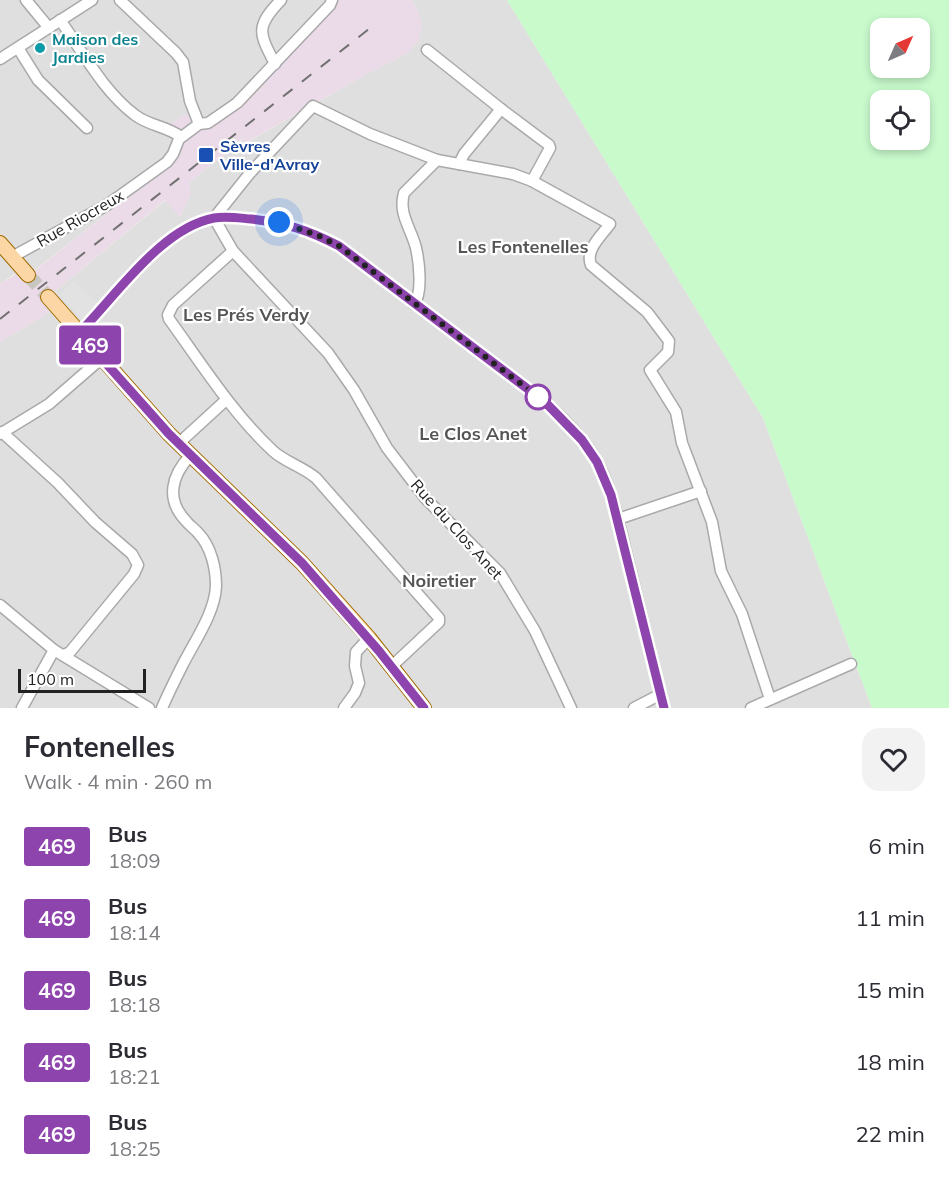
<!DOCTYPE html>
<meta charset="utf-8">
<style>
:root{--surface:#fff;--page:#f2f2f3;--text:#2b2b33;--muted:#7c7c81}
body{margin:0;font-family:Mulish,sans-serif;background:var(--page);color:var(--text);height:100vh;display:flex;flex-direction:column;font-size:22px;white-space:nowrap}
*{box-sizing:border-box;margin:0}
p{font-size:20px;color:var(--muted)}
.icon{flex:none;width:33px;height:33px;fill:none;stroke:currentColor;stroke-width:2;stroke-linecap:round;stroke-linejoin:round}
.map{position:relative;height:708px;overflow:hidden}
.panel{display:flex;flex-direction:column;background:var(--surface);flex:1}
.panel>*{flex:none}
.badge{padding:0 12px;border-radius:4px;font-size:21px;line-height:39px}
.needle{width:39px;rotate:45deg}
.buttons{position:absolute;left:870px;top:18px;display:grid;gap:12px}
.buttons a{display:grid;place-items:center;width:60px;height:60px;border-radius:12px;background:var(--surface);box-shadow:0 3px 9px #0003;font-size:30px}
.scale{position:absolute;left:18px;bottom:15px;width:128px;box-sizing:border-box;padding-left:6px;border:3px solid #222;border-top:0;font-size:16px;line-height:21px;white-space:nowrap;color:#222;-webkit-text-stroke:4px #fff;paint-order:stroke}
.you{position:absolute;width:30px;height:30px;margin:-15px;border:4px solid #fff;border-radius:50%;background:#1a73e8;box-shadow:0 0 0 9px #1a73e833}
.map>.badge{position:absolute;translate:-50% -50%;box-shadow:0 0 0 3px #fff}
.round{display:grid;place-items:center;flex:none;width:63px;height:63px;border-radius:18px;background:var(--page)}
.head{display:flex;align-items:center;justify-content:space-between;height:102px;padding:0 24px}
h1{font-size:28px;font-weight:700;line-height:45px}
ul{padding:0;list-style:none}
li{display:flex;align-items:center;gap:18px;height:72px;padding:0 24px}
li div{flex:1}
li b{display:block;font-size:22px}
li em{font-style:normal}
li .badge{min-width:66px;font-weight:700;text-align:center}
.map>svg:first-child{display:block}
.residential{fill:#e0dfdf}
.industrial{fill:#ebdbe8}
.park{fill:#c8facc;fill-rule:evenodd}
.parking{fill:#e2e2e2}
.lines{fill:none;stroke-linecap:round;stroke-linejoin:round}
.major-tunnel{stroke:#c8c6c1;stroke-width:14;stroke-dasharray:14 7;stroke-linecap:butt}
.minor-casing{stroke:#a9a9a9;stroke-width:13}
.major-casing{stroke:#a06b00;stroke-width:16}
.minor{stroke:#fff;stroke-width:10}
.major{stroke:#fcd6a4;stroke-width:14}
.rail{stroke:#707070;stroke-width:2;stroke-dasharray:12 12;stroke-linecap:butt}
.line-casing{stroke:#fff;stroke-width:14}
.line{stroke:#8e44ad;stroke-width:9}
.walk{stroke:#222;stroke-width:6;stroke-dasharray:0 10.8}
.culture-dot{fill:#0f9aa8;stroke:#fff;stroke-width:2}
.transit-dot{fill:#1a4fb4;stroke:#fff;stroke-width:2}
.stop-dot{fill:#fff;stroke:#8e44ad;stroke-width:3}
.labels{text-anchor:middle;stroke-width:4.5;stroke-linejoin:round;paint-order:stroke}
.culture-label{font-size:16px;font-weight:bold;fill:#0d838f;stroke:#fff;text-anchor:start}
.transit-label{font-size:16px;font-weight:bold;fill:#164399;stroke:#fff;text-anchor:start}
.street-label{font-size:16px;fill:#222;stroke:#fff}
.neighbourhood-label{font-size:18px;font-weight:bold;fill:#555;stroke:#fff}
</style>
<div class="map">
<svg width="949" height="708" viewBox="0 0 949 708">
<rect width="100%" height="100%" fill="#f2efe9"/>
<g class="residential">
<path d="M0 0H336L206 127 164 128 180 154 175 161 23 279 14 274 0 284Z"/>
<path d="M412 0H507L763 418 872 708H0V342L50 312 42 302 166 200 181 216 189 183 243 139 246 143 363 76 408 53 418 11Z"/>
</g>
<path class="industrial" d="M336 0H412L418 11 422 24 418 41 408 53 363 76 245 143 242 139 189 183 191 193 180 217 165 200 42 302 50 312 0 342V284L18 273 24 279 178 158 180 154 164 128 194 109 206 127Z"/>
<path class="park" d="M507 0H949V708H872L763 418ZM880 28H920V68H880ZM880 100H920V140H880Z"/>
<path class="parking" d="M74 281 99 305 84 322 59 294Z"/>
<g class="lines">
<path class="major-tunnel" d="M28 275 48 297"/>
<g class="minor-casing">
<g id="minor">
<path d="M26 0 49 28"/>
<path d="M120 0 176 53 183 62 190 101 199 124"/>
<path d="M60 20C83 52 103 91 135 115 149 126 167 126 181 137"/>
<path d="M18 48 38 80 87 128"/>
<path d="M427 50 501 109 549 145 550 148 532 181"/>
<path d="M0 59 92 0"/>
<path d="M275 64C259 33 255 27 281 0"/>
<path d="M459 164 464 154 501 109"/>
<path d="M214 218 250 173 313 106 370 134 437 160 513 174 532 181 610 224C601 236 585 250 591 265L647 312 669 341 668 352 650 370 676 412 682 443 712 522 721 571 742 614 770 699"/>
<path d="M214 218 233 251 328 353 354 390 387 448 426 499 500 573 535 631 571 708"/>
<path d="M233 251 173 305 168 315 169 319C201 363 233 414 273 451 285 462 303 467 316 478L439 618V622L392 666"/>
<path d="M12 257 107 205 167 162 173 154 179 139 199 124 208 123 237 103 330 5 332 0"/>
<path d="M414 304C423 293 419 261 416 248 411 228 398 214 404 193L437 160"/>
<path d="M79 333C115 297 161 228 215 218 226 216 239 218 251 219 286 223 308 230 339 246L545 402C564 420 585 439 597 462 607 479 613 500 618 519L664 708"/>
<path d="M2 432 58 483 95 522 132 554 138 565 134 574 70 652 64 655"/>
<path d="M0 434 49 404 102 358"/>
<path d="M178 444 226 400"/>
<path d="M618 519 701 491"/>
<path d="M0 605 54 650 149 708"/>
<path d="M22 708 54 650"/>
<path d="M162 708C168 694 175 680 182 666 194 642 215 613 216 586 216 568 211 547 199 534 195 529 190 526 186 521 165 499 172 475 190 456"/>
<path d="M344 708 355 693 359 683 355 666 356 652 369 638"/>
<path d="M634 708 661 694"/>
<path d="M751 708 851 664"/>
</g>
</g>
<g class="major-casing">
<g id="major">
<path d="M0 243 28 275"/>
<path d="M48 297 169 434 302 563 369 638 424 708"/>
</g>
</g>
<use href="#minor" class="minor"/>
<use href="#major" class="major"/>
<path class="rail" d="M0 319 374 25"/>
</g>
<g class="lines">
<g class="line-casing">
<path id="line" d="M424 708 379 651 302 563 169 434 79 333C116 296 161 228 214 218 226 216 239 218 251 219 286 223 308 230 339 246L545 402 582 440 597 462 611 495 664 708"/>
</g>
<use href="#line" class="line"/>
<path class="walk" d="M279 222 317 235 339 246 545 402 538 397"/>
</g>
<circle class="culture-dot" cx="40" cy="48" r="6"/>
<rect class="transit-dot" x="198" y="147" width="16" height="16" rx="3"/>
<circle class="stop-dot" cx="538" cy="397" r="12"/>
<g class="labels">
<g class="culture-label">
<text x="52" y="45">Maison des<tspan x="52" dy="18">Jardies</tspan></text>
</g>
<g class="transit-label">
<text x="220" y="152">Sèvres<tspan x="220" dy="18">Ville-d'Avray</tspan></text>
</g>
<g class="street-label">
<text transform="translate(80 218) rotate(-30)" y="6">Rue Riocreux</text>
<text transform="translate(457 529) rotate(48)" y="6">Rue du Clos Anet</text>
</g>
<g class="neighbourhood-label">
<text x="523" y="253">Les Fontenelles</text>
<text x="246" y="321">Les Prés Verdy</text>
<text x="473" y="440">Le Clos Anet</text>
<text x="439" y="587">Noiretier</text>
</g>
</g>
</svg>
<div class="buttons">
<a><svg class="needle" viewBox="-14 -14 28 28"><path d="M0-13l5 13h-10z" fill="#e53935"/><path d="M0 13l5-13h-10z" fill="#7c7c81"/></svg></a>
<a><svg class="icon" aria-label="locate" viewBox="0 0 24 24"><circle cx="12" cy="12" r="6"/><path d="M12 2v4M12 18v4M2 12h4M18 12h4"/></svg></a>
</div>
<div class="scale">100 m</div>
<div class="you" style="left:279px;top:222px"></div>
<b class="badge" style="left:90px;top:345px;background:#8e44ad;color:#fff">469</b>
</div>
<section class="panel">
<div class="head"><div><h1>Fontenelles</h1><p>Walk · 4 min · 260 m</p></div><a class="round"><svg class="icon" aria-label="heart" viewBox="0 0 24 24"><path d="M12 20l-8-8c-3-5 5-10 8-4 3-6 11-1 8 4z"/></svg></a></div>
<ul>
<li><span class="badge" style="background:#8e44ad;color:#fff">469</span><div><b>Bus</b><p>18:09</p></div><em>6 min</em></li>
<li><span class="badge" style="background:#8e44ad;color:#fff">469</span><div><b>Bus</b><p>18:14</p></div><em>11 min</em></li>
<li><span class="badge" style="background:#8e44ad;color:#fff">469</span><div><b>Bus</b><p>18:18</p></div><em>15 min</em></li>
<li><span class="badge" style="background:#8e44ad;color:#fff">469</span><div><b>Bus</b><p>18:21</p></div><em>18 min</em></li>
<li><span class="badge" style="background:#8e44ad;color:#fff">469</span><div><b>Bus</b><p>18:25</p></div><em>22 min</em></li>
</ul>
</section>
